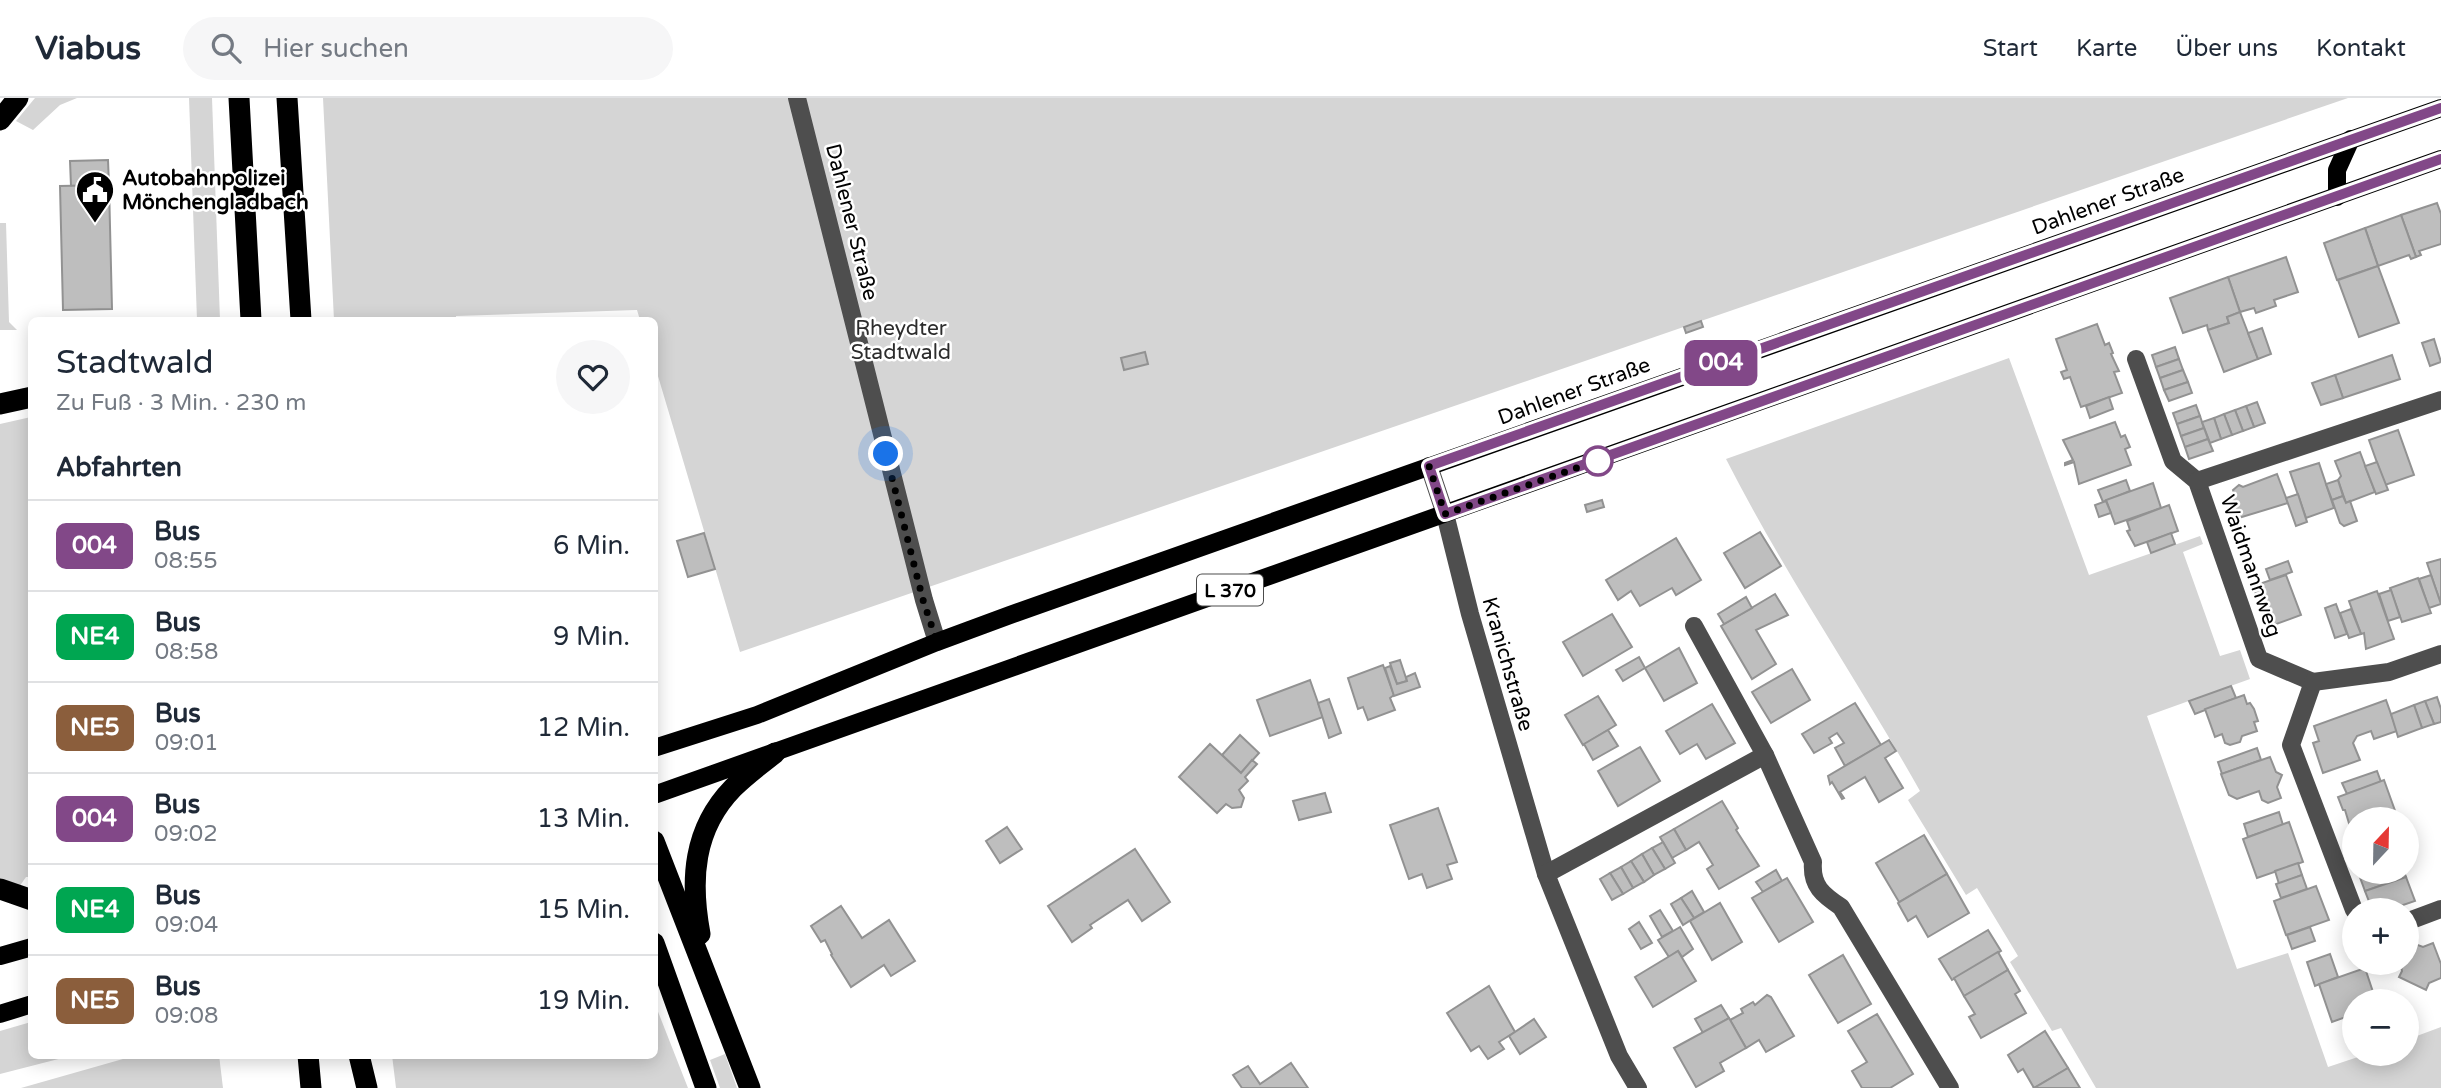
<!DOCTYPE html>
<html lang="de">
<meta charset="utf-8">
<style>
:root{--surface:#fff;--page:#f6f6f7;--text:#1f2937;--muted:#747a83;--line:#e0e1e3}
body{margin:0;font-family:"Varela Round",sans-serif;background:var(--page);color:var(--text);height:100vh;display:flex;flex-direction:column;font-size:26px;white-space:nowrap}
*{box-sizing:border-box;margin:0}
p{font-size:23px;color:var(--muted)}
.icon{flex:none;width:38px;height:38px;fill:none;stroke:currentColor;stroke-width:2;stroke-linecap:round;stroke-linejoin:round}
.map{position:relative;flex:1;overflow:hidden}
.drawer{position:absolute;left:28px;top:219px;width:630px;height:742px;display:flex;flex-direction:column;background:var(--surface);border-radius:10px;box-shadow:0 4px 18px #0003}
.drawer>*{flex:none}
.badge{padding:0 14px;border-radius:10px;font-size:24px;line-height:46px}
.needle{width:46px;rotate:22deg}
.tools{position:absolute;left:2342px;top:709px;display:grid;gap:14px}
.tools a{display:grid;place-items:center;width:77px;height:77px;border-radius:50%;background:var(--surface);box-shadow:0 4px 18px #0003;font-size:35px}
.you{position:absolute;width:35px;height:35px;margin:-18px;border:5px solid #fff;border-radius:50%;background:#1a73e8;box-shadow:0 0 0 10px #1a73e833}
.map>.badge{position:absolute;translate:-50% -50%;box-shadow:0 0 0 4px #fff}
h2{padding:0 28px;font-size:26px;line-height:63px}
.round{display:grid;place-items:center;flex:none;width:74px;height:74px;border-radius:37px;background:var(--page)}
.overview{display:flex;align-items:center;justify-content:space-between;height:119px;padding:0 28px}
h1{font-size:33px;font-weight:600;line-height:52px}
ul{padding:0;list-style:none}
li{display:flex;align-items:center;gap:21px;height:91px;padding:0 28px;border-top:2px solid var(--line)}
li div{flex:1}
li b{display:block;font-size:26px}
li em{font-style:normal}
li .badge{min-width:77px;font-weight:700;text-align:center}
header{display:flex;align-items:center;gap:42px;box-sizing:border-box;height:98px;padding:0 35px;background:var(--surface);border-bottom:2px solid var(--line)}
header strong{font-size:33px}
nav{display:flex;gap:38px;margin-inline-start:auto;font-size:24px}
.search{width:490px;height:63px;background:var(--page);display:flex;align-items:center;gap:18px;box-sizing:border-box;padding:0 24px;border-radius:38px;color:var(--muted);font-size:26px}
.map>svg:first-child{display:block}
.green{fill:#d5d5d5}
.building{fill:#bebebe;stroke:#929292;stroke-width:2}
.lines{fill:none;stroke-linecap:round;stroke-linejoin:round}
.minor{stroke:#4e4e4e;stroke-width:18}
.major{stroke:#000;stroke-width:18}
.highway{stroke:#000;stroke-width:21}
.line-casing{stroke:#fff;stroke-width:16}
.line{stroke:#824888;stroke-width:10}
.walk{stroke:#000;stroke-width:7;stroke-dasharray:0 12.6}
.stop-dot{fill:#fff;stroke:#824888;stroke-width:3.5}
.labels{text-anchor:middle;stroke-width:5;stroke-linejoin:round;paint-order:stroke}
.shield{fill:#fff;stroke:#4c4c4c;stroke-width:2}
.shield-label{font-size:19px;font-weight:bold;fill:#000}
.poi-label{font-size:21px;font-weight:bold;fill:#000;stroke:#fff;text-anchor:start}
.street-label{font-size:21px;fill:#000;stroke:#fff}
.park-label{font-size:21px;fill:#2c2c2c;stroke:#fff}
</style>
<header>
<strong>Viabus</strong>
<div class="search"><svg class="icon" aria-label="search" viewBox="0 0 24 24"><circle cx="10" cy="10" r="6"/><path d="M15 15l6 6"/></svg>Hier suchen</div>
<nav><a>Start</a><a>Karte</a><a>Über uns</a><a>Kontakt</a></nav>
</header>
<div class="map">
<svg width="2441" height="990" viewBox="0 0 2441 990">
<rect width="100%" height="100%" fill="#fff"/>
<g class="green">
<path d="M35 0H77L60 7 33 32 16 23Z"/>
<path d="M189 0H212L220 222H197Z"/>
<path d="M323 0H2348L740 554 655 268 654 222H640L637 212 456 218V222H334Z"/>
<path d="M0 125H6L9 224 17 232H0Z"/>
<path d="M2009 260 2089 477 2200 438 2203 446 2183 454 2220 558 2240 552 2250 581 2147 618 2237 871 2288 855 2328 969 2367 956H2406V942L2441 929V990H2096L2061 930 2052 933 2010 864 2018 858 1977 790 1966 797 1908 702 1920 693C1857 581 1784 475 1726 361Z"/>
<path d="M31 319 32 779H26L17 792 0 784V326Z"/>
<path d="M655 906 688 990H396L392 957H654Z"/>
<path d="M31 924 32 957H74L0 976V933Z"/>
<path d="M725 956 737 990H720L710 962Z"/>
<path d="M137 957H219L223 990H21Z"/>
</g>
<g class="building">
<path d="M108 62 109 87 71 88 70 63Z"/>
<path d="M109 87 112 211 63 212 60 88Z"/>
<path d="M2437 105 2441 116V146L2419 153 2421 157 2416 159 2401 117Z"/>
<path d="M2401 117 2416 159 2411 161 2409 157 2378 168 2365 130Z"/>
<path d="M2365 130 2378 168 2337 182 2324 145Z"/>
<path d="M2286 159 2298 194 2274 202 2276 208 2256 215 2254 210 2240 214 2228 179Z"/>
<path d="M2378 168 2399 225 2359 239 2338 182Z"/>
<path d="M2228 179 2240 214 2227 219 2229 225 2208 232 2207 227 2183 235 2170 200Z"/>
<path d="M2240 214 2258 261 2224 274 2208 232 2229 225 2227 219Z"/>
<path d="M1701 223 1703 229 1686 235 1684 229Z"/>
<path d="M2097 226 2105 247 2109 245 2113 255 2111 256 2119 273 2114 274 2122 295 2081 309 2070 279 2064 281 2061 274 2067 272 2056 241Z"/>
<path d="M2262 230 2271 256 2258 261 2248 235Z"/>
<path d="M2434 241 2441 264 2430 268 2422 245Z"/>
<path d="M2175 249 2179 261 2156 269 2152 257Z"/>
<path d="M1145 254 1148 266 1124 272 1121 260Z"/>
<path d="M2392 257 2400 281 2343 300 2335 277Z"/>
<path d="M2179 261 2183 272 2160 280 2156 269Z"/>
<path d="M2183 272 2188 284 2164 292 2160 280Z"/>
<path d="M2335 277 2343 300 2321 307 2312 285Z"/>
<path d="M2188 284 2192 295 2169 303 2164 292Z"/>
<path d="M2109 299 2113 311 2090 320 2086 308Z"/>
<path d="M2257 304 2265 325 2254 329 2246 308Z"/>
<path d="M2196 307 2200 318 2177 326 2173 315Z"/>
<path d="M2246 308 2254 329 2243 333 2235 312Z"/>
<path d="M2235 312 2243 333 2232 337 2224 316Z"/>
<path d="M2224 316 2232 337 2221 341 2214 320Z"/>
<path d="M2200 318 2204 330 2181 338 2177 326Z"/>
<path d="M2214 320 2221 341 2210 345 2202 324Z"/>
<path d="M2115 324 2121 339 2125 337 2130 349 2125 351 2131 367 2079 386 2074 364 2065 367V365L2073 362 2063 342Z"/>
<path d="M2204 330 2208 341 2185 349 2181 338Z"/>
<path d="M2398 332 2414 377 2385 387 2369 342Z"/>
<path d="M2208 341 2213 353 2189 361 2185 349Z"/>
<path d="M2360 354 2375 394 2346 405 2338 382 2341 378 2335 363Z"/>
<path d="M2377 364 2388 392 2376 396 2365 368Z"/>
<path d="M2319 365 2334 410 2306 420 2290 374Z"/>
<path d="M2277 376 2288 405 2232 422 2226 404 2228 399 2235 397 2233 392 2239 387 2243 389Z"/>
<path d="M2126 382 2130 393 2103 404 2098 392Z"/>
<path d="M2338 382 2343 398 2332 402 2326 386Z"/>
<path d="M2153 385 2161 410 2115 426 2106 402Z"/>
<path d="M2298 396 2307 424 2296 428 2286 400Z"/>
<path d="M2343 398 2346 405 2350 403 2357 423 2344 428 2340 425 2332 402Z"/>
<path d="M1602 402 1604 409 1587 414 1585 407Z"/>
<path d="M2106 403 2111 415 2099 419 2095 407Z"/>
<path d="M2169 407 2178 433 2135 448 2127 433 2130 432 2127 423Z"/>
<path d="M1760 434 1781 468 1745 490 1724 455Z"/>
<path d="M704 435 715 471 688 479 677 443Z"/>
<path d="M2171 435 2175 446 2151 455 2147 444Z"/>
<path d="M1676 440 1701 482 1676 497 1672 490 1640 508 1631 493 1618 502 1606 482Z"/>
<path d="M2441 461V506L2427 465Z"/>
<path d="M2288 463 2292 474 2270 482 2266 471Z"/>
<path d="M2286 477 2301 517 2268 529 2253 488Z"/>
<path d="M2431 477 2441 506 2429 510 2419 481Z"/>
<path d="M2418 480 2431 515 2402 524 2390 490Z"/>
<path d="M2391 492 2400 519 2388 523 2379 496Z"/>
<path d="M2377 493 2394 541 2366 551 2364 535 2361 536 2349 503Z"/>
<path d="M1775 496 1788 517 1756 532 1776 566 1752 581 1721 528Z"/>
<path d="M1746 499 1752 510 1724 526 1718 516Z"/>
<path d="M2336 506 2347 536 2335 540 2325 510Z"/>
<path d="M2351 511 2361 536 2349 540 2340 515Z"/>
<path d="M1612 516 1632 549 1583 578 1563 544Z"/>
<path d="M1679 550 1697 585 1664 603 1645 570Z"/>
<path d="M1639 559 1645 570 1623 583 1616 572Z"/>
<path d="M1400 562 1407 583 1397 586 1390 565Z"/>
<path d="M1383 567 1394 597 1390 600 1395 612 1368 622 1363 609 1358 611 1348 580Z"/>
<path d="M1390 568 1397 586 1407 583 1406 579 1415 575 1420 589 1394 598 1385 570Z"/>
<path d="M1792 571 1810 602 1771 625 1752 594Z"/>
<path d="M1310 582 1323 619 1270 638 1257 602Z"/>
<path d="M2231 588 2236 600 2195 616 2189 603Z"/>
<path d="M2244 597 2247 606 2250 605 2254 611 2258 623 2254 624 2257 633 2242 638 2240 644 2230 647 2225 645 2222 636 2215 639 2205 611Z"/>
<path d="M1598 598 1616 627 1583 647 1565 617Z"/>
<path d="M2437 599 2441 611V624L2434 626 2425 603Z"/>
<path d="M1329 601 1341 635 1329 640 1318 605Z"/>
<path d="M2386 602 2397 633 2374 641 2371 633 2357 638 2353 645 2360 662 2323 675 2313 645 2319 643 2314 628Z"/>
<path d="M2425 603 2434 626 2422 630 2414 607Z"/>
<path d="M1855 605 1881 647 1845 668 1835 650 1844 645 1837 635 1829 640 1832 645 1814 655 1802 636Z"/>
<path d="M1712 606 1735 645 1706 661 1697 646 1680 656 1666 633Z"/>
<path d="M2414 607 2422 630 2398 639 2391 616Z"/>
<path d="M1608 632 1618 648 1593 662 1584 646Z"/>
<path d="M1240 637 1259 655 1241 675 1222 657Z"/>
<path d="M1889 642 1896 653 1885 660 1903 690 1879 704 1865 679 1840 694 1844 700 1842 701 1832 684 1830 686 1828 678Z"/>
<path d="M1210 646 1241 675 1252 662 1257 666 1245 679 1248 683 1239 692 1244 700 1241 709 1232 710 1226 706 1217 715 1179 679Z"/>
<path d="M1640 649 1660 683 1618 708 1598 673Z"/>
<path d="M2257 650 2261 662 2222 676 2218 664Z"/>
<path d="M2270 659 2276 674 2282 677 2277 689 2281 700 2268 705 2262 702 2259 693 2237 701 2229 697 2221 676Z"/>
<path d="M2377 673 2381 684 2347 696 2342 685Z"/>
<path d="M2384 682 2398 721H2354V742L2345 712H2343L2338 699Z"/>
<path d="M1325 695 1331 714 1299 722 1293 703Z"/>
<path d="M1722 703 1738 730 1736 732 1759 768 1719 791 1707 771 1713 767 1699 744 1686 752 1674 731Z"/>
<path d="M1438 710 1457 764 1447 767 1452 781 1427 790 1422 776 1409 781 1390 727Z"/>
<path d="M2279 714 2283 727 2248 739 2244 726Z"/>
<path d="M2289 724 2303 764 2257 780 2243 741Z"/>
<path d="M1007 729 1022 751 1000 765 986 743Z"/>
<path d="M1674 731 1686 752 1672 760 1660 739Z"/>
<path d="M1924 737 1947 776 1899 804 1876 765Z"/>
<path d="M1663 744 1675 765 1665 771 1652 750Z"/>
<path d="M1652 750 1665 771 1654 777 1642 756Z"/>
<path d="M1135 751 1170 804 1142 823 1128 802 1090 827 1092 830 1072 844 1048 808Z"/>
<path d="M1642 756 1654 777 1644 784 1631 763Z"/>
<path d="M1631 763 1644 784 1633 790 1621 769Z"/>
<path d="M2298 765 2302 777 2279 786 2275 773Z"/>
<path d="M1621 769 1633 790 1623 796 1610 775Z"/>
<path d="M1776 772 1782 783 1763 794 1756 784Z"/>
<path d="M2358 774H2404L2406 779 2365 793Z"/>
<path d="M1610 775 1623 796 1612 802 1600 781Z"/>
<path d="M1947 776 1969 815 1928 839 1916 818 1908 823 1898 805Z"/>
<path d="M2302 777 2307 791 2281 800 2276 786Z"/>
<path d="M2406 779 2415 803 2397 809 2396 812 2372 811 2365 793Z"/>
<path d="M1787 780 1813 824 1779 844 1752 800Z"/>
<path d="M2316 788 2329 822 2286 837 2274 803Z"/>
<path d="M1692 793 1704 814 1694 820 1681 800Z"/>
<path d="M1681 800 1694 820 1683 827 1671 806Z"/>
<path d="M1720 805 1742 844 1712 862 1690 823Z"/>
<path d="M841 808 862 840 889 822 915 863 891 878 884 867 851 889 831 857 832 856 825 842 821 844 811 828Z"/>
<path d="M1660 812 1673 833 1662 839 1650 818Z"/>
<path d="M1639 824 1652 845 1641 851 1629 831Z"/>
<path d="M1680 829 1693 851 1682 859 1678 853 1669 859 1658 842Z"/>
<path d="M2310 829 2315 843 2292 851 2287 837Z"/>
<path d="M1988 832 2001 853 1952 882 1939 861Z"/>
<path d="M2433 845 2441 866V880L2429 885 2426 892 2399 879 2402 873 2400 864H2406V855L2412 853 2415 846 2423 849Z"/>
<path d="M1678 853 1696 883 1653 909 1635 879Z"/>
<path d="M1998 854 2008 872 1964 898 1954 880Z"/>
<path d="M2330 856 2338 879 2315 888 2307 864Z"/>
<path d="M1843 857 1871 906 1838 925 1809 877Z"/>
<path d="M2365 870 2376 903H2354V916L2332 924 2319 886Z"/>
<path d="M2008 872 2020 893 2015 896 2026 915 1981 940 1969 919 1975 916 1964 898Z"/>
<path d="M1489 888 1515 934 1499 944 1504 951 1488 961 1479 948 1471 953 1447 915Z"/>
<path d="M1767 897 1771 899 1794 938 1766 954 1759 942 1746 950 1730 922 1743 915 1741 911 1753 904 1755 907Z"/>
<path d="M1721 907 1729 920 1703 935 1695 921Z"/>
<path d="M1877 916 1913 976 1890 990H1862L1852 973 1867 964 1848 933Z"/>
<path d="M1729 920 1746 950 1720 965 1724 973 1696 989 1674 950Z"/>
<path d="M1534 921 1546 939 1520 956 1509 938Z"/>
<path d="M2045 933 2068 970 2034 990 2023 971 2018 974 2008 957Z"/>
<path d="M1291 965 1308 990H1242L1233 977 1248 968 1260 986Z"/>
<path d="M2068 970 2080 990H2034Z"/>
</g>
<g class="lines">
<g class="minor">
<path d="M797 0 924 502 937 544"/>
<path d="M2136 261 2173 363 2197 383 2259 561 2313 584 2291 647 2354 812"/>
<path d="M1429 368 1445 416 1470 516 1546 776 1619 958 1638 990"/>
<path d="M2197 383 2441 302"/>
<path d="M1694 528 1765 657 1813 764C1811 788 1823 797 1841 809L1950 990"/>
<path d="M2313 584 2389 574 2441 556"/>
<path d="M1546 776 1765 657"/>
<path d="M2406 824 2441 811"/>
</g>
<g class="major">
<path d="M2337 99V72L2351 41"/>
<path d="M654 650 757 617 937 544 1010 517 2441 10"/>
<path d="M654 697 2441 61"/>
<path d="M0 858 32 849"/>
<path d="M0 916 32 906"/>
</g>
<g class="highway">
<path d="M239 0 251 222"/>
<path d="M287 0 301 222"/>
<path d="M0 22 18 0"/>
<path d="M0 306 32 299"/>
<path d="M654 743 750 990"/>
<path d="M0 791 32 802"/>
<path d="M700 836C690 782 693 731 733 690 746 677 761 666 775 655"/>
<path d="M654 845 706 990"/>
<path d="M308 957 311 990"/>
<path d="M359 957 367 990"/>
</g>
</g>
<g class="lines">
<g class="line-casing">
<path id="line" d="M2441 10 1429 368 1445 416 2441 61"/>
</g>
<use href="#line" class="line"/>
<path class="walk" d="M886 356 923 502 937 544 1429 368 1445 416 1608 359 1598 363"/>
</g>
<defs>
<g id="civic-pin" transform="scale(2.0125)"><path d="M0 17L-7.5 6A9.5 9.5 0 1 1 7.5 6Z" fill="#000" stroke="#fff"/><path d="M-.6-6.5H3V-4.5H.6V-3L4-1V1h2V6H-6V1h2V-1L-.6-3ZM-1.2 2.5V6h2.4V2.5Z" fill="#fff"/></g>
</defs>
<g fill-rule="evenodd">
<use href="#civic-pin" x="95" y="92"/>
</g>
<circle class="stop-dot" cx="1598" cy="363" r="14"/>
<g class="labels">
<rect class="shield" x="1197" y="476.5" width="66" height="31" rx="5"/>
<g class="shield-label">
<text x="1230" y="499">L 370</text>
</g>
<g class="poi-label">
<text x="122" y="87">Autobahnpolizei<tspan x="122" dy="24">Mönchengladbach</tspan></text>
</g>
<g class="street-label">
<text transform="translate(2108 103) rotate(-20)" y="7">Dahlener Straße</text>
<text transform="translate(852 124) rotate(76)" y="7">Dahlener Straße</text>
<text transform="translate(1574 293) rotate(-20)" y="7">Dahlener Straße</text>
<text transform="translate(2251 468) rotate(71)" y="7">Waidmannweg</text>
<text transform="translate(1508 566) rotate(74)" y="7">Kranichstraße</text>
</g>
<g class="park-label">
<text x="901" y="237">Rheydter<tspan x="901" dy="24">Stadtwald</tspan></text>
</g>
</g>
</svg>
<div class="tools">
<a><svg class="needle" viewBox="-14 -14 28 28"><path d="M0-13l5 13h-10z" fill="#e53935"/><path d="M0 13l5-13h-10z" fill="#747a83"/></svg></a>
<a>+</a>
<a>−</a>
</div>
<div class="you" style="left:886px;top:356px"></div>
<b class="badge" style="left:1721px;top:265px;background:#824888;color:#fff">004</b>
<section class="drawer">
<div class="overview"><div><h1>Stadtwald</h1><p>Zu Fuß · 3 Min. · 230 m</p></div><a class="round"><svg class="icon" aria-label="heart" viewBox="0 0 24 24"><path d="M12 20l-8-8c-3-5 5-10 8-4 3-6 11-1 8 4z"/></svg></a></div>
<h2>Abfahrten</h2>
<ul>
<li><span class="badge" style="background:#824888;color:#fff">004</span><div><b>Bus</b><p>08:55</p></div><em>6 Min.</em></li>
<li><span class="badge" style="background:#00a651;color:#fff">NE4</span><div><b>Bus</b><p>08:58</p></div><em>9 Min.</em></li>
<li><span class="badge" style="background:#8b5e3c;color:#fff">NE5</span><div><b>Bus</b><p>09:01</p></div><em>12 Min.</em></li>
<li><span class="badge" style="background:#824888;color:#fff">004</span><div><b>Bus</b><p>09:02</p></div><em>13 Min.</em></li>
<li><span class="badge" style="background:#00a651;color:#fff">NE4</span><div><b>Bus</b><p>09:04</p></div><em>15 Min.</em></li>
<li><span class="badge" style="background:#8b5e3c;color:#fff">NE5</span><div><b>Bus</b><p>09:08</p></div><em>19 Min.</em></li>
</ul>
</section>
</div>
